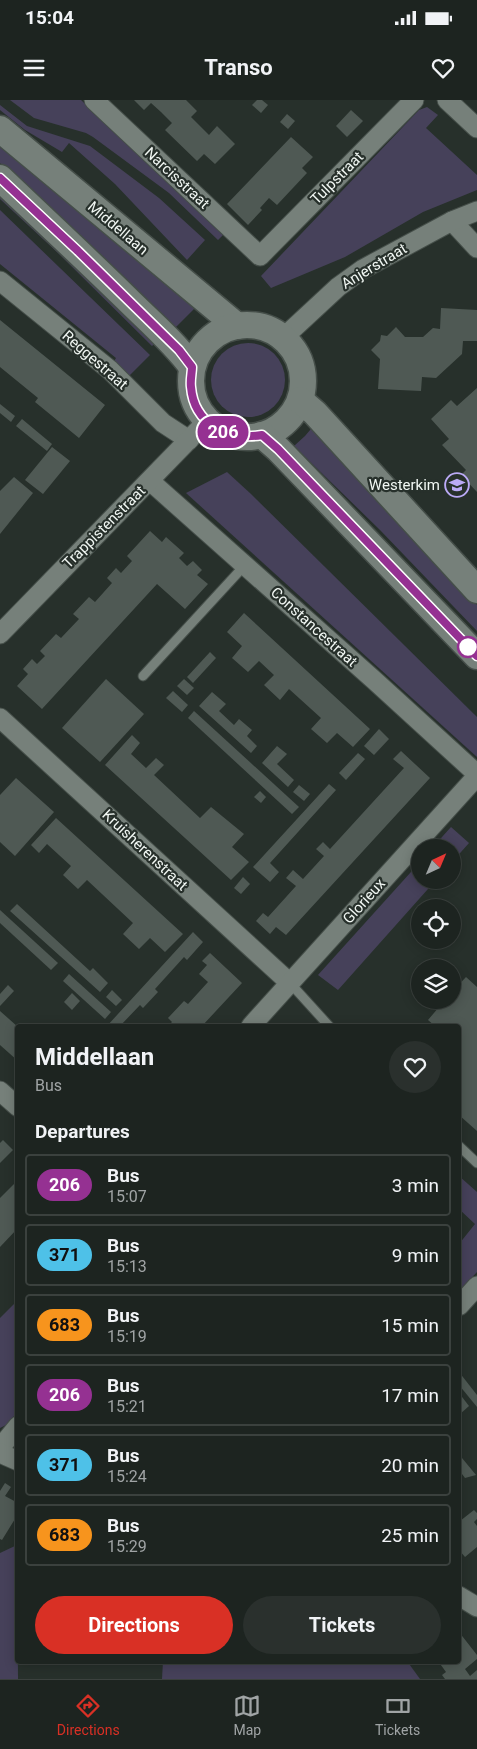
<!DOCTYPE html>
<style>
:root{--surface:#1d2420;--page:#2a302d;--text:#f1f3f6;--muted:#a0a4a5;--line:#3b413e;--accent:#d93025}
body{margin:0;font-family:Roboto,sans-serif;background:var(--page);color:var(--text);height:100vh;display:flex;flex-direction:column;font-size:19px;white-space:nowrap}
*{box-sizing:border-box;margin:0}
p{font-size:16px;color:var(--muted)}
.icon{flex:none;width:28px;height:28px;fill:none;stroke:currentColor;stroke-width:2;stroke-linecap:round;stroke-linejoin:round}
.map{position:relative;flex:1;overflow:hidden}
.panel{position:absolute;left:15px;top:924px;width:446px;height:640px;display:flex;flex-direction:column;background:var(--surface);border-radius:5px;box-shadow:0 2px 12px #0003,0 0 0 1px var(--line)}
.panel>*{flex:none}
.badge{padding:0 10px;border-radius:16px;font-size:18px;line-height:32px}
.needle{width:32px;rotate:44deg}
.tools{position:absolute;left:411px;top:739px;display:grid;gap:10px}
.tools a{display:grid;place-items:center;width:50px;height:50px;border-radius:50%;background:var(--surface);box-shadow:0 2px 12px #0003,0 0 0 1px var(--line);font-size:25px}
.map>.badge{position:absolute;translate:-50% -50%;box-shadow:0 0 0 2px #fff}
h2{padding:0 20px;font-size:19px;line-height:45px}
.round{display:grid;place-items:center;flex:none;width:52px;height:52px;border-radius:26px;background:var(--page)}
.summary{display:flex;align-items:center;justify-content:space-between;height:85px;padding:0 20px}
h1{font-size:24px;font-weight:700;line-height:38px}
.primary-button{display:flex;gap:10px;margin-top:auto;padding:10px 20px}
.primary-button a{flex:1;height:58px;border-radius:30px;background:var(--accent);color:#fff;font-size:20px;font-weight:700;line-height:58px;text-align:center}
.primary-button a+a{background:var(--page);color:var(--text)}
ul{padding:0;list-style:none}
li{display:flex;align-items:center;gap:15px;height:62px;margin:0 10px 8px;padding:0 10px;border:2px solid var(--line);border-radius:5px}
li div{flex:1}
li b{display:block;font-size:19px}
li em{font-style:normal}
li .badge{min-width:55px;font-weight:700;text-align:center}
.status{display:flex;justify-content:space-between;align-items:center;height:35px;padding:0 25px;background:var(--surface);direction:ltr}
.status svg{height:14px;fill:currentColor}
header{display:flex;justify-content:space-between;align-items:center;height:65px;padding:0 20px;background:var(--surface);font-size:22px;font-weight:700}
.menu{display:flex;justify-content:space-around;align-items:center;height:70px;border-top:1px solid var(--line);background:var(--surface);font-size:14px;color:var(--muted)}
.menu a{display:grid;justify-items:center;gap:2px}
.menu .current{color:var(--accent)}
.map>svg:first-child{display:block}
.green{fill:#46415a}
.building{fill:#4f5954}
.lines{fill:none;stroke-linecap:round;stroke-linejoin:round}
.lane-casing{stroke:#454e49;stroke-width:11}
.street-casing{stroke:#454e49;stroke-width:21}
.secondary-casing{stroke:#454e49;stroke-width:29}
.lane{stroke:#76807a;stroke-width:9}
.street{stroke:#76807a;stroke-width:19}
.secondary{stroke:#76807a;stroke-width:26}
.line-casing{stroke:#fff;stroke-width:11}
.line{stroke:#953192;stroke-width:8}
.stop-dot{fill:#fff;stroke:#953192;stroke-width:2.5}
.labels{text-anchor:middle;stroke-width:4.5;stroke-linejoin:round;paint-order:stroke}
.street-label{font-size:15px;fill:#f1f7f3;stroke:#27302b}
.poi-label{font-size:15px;fill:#f1f7f3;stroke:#27302b;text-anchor:end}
</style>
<div class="status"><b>15:04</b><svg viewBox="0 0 49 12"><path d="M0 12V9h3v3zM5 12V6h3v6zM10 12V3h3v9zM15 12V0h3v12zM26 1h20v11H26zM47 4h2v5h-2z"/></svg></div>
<header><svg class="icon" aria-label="menu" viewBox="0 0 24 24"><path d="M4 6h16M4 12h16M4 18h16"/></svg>Transo<svg class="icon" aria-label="heart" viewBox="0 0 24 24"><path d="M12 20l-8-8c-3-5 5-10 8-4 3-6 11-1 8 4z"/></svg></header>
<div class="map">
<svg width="477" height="1579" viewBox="0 0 477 1579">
<rect width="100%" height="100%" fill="#27302b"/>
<g class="green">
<path d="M10 0H81L223 135 218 140 169 93 93 37 86 33 34 18Z"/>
<path d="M0 5 27 26 90 46 159 98 205 140 187 160 115 84 69 43 62 52 25 30 0 10Z"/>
<path d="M427 7 438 15 426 28 477 75V90L423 112 345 157 271 188 261 176 419 10Z"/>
<path d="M0 36 197 206 173 230 0 63Z"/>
<path d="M0 90 157 241 152 246 58 153 0 99Z"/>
<path d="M0 110 150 255 128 277 113 263 116 258 0 164Z"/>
<circle cx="248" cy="280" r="37"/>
<path d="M316 323 477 505V531L380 430 294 346 305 336Z"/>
<path d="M227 372 251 394 477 617V657L186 393Z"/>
<path d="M451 727 469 743 453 761 452 748 433 747Z"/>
<path d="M420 762V780H436L338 890 318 875Z"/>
<path d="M459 1076 477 1092V1172L459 1191V1144L475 1124 459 1109Z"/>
<path d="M17 1201V1312L8 1324 0 1328V1218Z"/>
<path d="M17 1445 18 1579H0V1453Z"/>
<path d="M163 1561H407L420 1579H162Z"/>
</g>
<g class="building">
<path d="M134 0H186L197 11 191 17 209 35 217 26 235 44 215 64 204 54 197 61 165 30 172 23 161 12 151 3 144 10Z"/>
<path d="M257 0H262L268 5 261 13 252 5Z"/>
<path d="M351 10 363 21 347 37 336 26Z"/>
<path d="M287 14 295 21 288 29 280 22Z"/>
<path d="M291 37 313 57 302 68 307 73 277 105 269 98 260 108 262 110 248 125 227 104Z"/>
<path d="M441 208 477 210V241H463L462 254 436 278 422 277 421 291 378 289 380 259 371 250 380 241 381 235 387 236 396 227 405 237H423L433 228 440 229Z"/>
<path d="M0 220 105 305 79 338 35 302 38 298 0 267Z"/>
<path d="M477 288V392L461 375 466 370 442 345 449 339 431 319 451 300 457 306Z"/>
<path d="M0 304 15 316 11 322 0 313Z"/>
<path d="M22 319 52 344 47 351 16 326Z"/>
<path d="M52 347 70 361 43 394 25 380Z"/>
<path d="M14 377 33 393 0 434V391Z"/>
<path d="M150 431 162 442 166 437 184 453 179 458 187 466 193 461 202 470 197 475 208 484 185 509 157 484 42 609 17 586 28 574 23 569 32 559 37 564 45 556 40 551 56 534 61 538 79 519 73 514 89 497 95 502 112 483 107 478 116 468 121 473 132 461 127 456Z"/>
<path d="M244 513 370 629 353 647 337 633 327 643 311 629 321 618 289 589 280 600 264 585 274 575 259 561 248 572 232 558 242 546 227 532Z"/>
<path d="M210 552 216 558 193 583 187 577Z"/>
<path d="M106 579 144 614 100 662 62 628Z"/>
<path d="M184 579 194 588 187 595 177 586Z"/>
<path d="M173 591 188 605 182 612 166 598Z"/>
<path d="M212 592 226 604 219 611 234 625 239 619 252 630 247 636 257 646 251 653 199 606Z"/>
<path d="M194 611 299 707 292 714 188 618Z"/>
<path d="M379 629 389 639 374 655 364 646Z"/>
<path d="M132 635 140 643 131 654 146 668 156 658 164 665 154 675 200 718 211 707 244 734 232 747 249 762 231 780 105 665Z"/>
<path d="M277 646 287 654 277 664 294 680 288 687 262 663Z"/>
<path d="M401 651 430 678 286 835 276 827 270 834 256 821 263 813 268 817 296 786 286 778 293 770 303 779 324 756 316 749 323 742 330 749 404 668 393 659Z"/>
<path d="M358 653 365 659 346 680 339 673Z"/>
<path d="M16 678 54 712 15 756 0 742V695Z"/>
<path d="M329 684 336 690 270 763 279 772 270 782 253 767Z"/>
<path d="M299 685 310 694 304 701 293 692Z"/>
<path d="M260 691 266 697 261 703 254 697Z"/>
<path d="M56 718 183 834 165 852 150 838 139 849 123 834 133 823 87 780 78 789 63 775 71 766 47 744 39 753 31 745Z"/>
<path d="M243 777 250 784 241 794 234 788Z"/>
<path d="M17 804 90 871 93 868 108 883 100 892 10 811Z"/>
<path d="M0 810 58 863 51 870 0 823Z"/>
<path d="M193 832 203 842 187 860 184 857 155 889 158 892 143 908 140 905 120 926H107Z"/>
<path d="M210 853 242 883 202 926H168L172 922 168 918 184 901 188 904 208 882 199 874 207 865 202 861Z"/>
<path d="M69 874 111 912 105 919 63 881Z"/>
<path d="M466 877 477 887V1031L459 1015V926H435L428 920 445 900H452V892Z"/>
<path d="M8 885 14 891 0 906V894Z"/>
<path d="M112 890 122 900 116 906 106 897Z"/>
<path d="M72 893 80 901 72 910 64 902Z"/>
<path d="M0 911 18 927V961L0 945Z"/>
<path d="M3 1040 13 1050 0 1063V1043Z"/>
<path d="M18 1080V1128L0 1147V1098Z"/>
<path d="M459 1272 477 1295V1307L459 1285Z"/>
<path d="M459 1293 469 1306 459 1315Z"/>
<path d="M462 1358 476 1375 465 1378 459 1370V1361Z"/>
<path d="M5 1383 11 1387 5 1396 18 1403V1414L2 1440 0 1439V1391Z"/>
<path d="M474 1410 477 1413V1419L474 1422 477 1426V1447L465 1457 459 1450V1419L460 1421Z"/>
<path d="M459 1532 477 1555V1559L465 1569 470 1576 477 1570V1579H445L442 1575 446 1572 438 1561H459Z"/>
</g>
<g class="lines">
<g class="lane-casing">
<g id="lane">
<path d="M143 576 245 465"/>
<path d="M290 883 329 926"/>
<path d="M459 1046 477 1063"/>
</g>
</g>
<g class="street-casing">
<g id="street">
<path d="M94 0 260 156 414 0"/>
<path d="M447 0 477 28"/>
<path d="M452 121 477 148"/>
<path d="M0 181 110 270 163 323 189 340"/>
<path d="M283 238 338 187 363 169 452 121 477 111"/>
<path d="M150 381 374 580 477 674"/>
<path d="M0 534 207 321"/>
<path d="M0 618 290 883"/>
<path d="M251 926 477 676"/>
<path d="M0 991 18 1007"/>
<path d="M459 1206 477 1186"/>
<path d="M0 1348 18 1326"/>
<path d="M0 1353 18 1361"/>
<path d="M459 1496 477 1507"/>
</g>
</g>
<g class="secondary-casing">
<g id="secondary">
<path d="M0 29 237 226"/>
<path d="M0 78C42 118 84 157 126 198 148 220 173 241 192 267"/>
<circle cx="247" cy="281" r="56"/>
<path d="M300 300 315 313 477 490"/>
<path d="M262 335 278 349 477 556"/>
</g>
</g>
<use href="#lane" class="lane"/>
<use href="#street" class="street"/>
<use href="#secondary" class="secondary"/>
</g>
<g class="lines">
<g class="line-casing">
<path id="line" d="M0 78 78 151 179 250 192 267C192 273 190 280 191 287 194 324 228 341 262 335L278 349 477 556"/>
</g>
<use href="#line" class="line"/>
</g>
<defs>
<g id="school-ring" transform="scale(1.25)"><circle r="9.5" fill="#27302b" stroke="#bbaaf6" stroke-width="1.5"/><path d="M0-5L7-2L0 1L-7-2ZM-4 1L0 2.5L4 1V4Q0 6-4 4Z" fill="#bbaaf6"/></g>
</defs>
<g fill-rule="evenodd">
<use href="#school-ring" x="457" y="385"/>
</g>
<circle class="stop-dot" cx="468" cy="547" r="10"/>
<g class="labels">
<g class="street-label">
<text transform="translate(177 78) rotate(43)" y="5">Narcisstraat</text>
<text transform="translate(337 78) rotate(-45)" y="5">Tulpstraat</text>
<text transform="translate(118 128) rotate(40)" y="5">Middellaan</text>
<text transform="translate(374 166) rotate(-31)" y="5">Anjerstraat</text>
<text transform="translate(95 260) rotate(41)" y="5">Reggestraat</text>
<text transform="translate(104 427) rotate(-45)" y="5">Trappistenstraat</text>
<text transform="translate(314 527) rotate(42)" y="5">Constancestraat</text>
<text transform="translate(145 750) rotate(43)" y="5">Kruisherenstraat</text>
<text transform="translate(364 801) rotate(-48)" y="5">Glorieux</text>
</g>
<g class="poi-label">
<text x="440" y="390">Westerkim</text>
</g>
</g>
</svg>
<div class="tools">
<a><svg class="needle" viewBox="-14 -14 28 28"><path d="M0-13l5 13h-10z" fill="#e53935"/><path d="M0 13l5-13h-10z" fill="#a0a4a5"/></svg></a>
<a><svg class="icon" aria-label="locate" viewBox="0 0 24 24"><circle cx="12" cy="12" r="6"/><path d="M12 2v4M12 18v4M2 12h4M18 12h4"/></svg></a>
<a><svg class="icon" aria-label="layers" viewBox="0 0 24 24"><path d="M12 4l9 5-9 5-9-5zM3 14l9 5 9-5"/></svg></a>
</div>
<b class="badge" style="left:223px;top:332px;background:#953192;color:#fff">206</b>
<section class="panel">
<div class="summary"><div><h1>Middellaan</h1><p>Bus</p></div><a class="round"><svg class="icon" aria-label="heart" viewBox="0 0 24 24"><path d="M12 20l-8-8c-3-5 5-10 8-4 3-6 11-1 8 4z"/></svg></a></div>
<h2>Departures</h2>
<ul>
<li><span class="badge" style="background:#953192;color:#fff">206</span><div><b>Bus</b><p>15:07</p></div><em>3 min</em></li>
<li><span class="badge" style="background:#4ec1e8;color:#111">371</span><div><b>Bus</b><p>15:13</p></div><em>9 min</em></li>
<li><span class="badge" style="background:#f7941d;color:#111">683</span><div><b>Bus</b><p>15:19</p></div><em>15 min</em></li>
<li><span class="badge" style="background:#953192;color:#fff">206</span><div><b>Bus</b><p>15:21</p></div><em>17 min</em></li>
<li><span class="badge" style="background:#4ec1e8;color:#111">371</span><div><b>Bus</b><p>15:24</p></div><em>20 min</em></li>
<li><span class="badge" style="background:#f7941d;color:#111">683</span><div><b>Bus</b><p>15:29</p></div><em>25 min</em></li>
</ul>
<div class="primary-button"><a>Directions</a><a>Tickets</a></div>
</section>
</div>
<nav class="menu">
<a class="current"><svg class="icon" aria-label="directions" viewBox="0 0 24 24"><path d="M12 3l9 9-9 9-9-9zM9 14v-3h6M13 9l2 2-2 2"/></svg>Directions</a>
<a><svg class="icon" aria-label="map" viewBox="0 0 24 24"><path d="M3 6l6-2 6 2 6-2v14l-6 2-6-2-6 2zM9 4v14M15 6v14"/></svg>Map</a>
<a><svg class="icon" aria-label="tickets" viewBox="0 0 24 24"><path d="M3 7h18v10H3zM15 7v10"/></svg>Tickets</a>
</nav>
